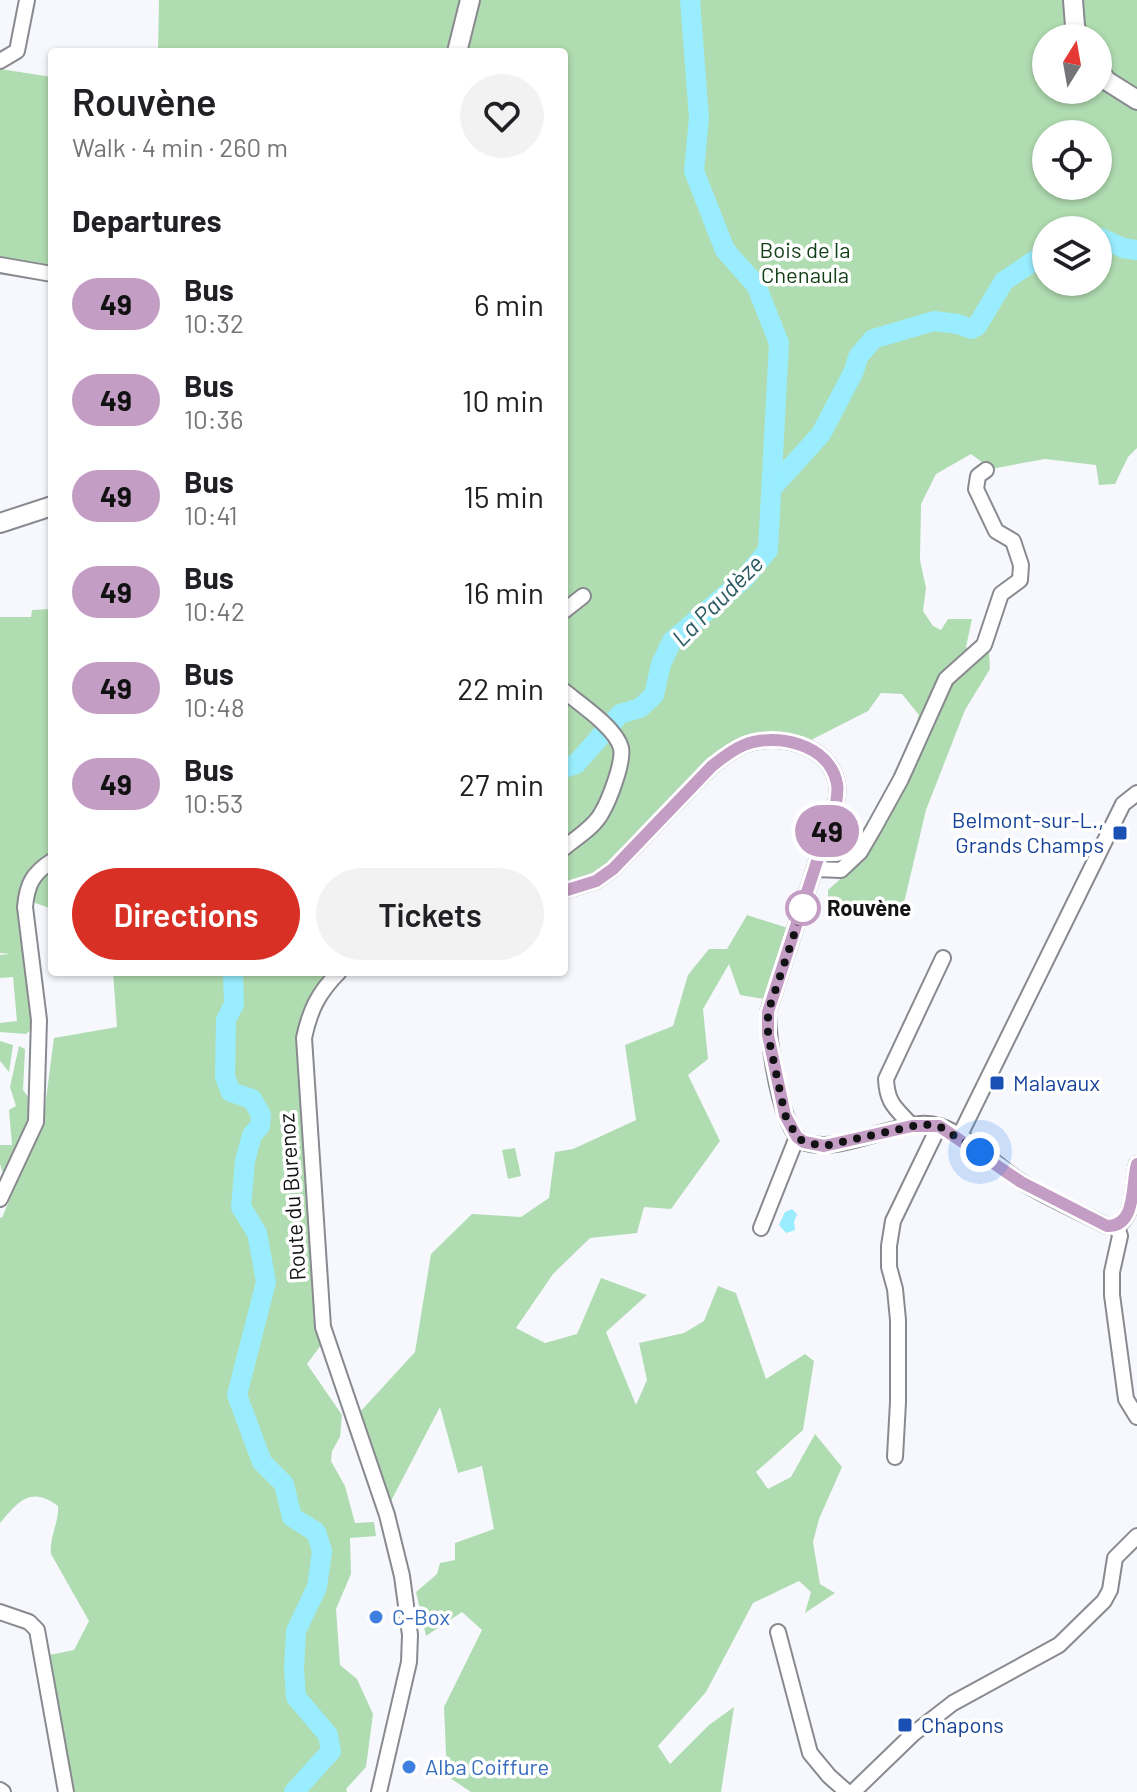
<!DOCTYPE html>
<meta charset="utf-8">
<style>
:root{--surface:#fff;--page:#f2f2f2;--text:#202124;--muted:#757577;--accent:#d93025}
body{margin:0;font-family:Barlow,sans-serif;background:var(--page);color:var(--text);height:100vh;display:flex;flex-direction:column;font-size:30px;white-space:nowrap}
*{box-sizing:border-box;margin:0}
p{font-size:26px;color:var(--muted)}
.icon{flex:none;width:44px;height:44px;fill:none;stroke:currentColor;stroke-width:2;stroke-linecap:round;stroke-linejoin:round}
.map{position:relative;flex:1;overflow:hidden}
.drawer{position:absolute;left:48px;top:48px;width:520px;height:928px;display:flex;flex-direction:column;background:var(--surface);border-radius:8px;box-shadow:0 2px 6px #0004}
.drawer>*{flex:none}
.badge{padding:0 16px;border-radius:26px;font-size:28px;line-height:52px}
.needle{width:52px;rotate:11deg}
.fabs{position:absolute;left:1032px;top:24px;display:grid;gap:16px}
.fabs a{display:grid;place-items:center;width:80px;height:80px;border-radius:50%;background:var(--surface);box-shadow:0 2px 6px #0004;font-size:40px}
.you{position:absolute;width:40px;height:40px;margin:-20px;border:6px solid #fff;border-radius:50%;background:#1a73e8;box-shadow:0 0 0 12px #1a73e833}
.map>.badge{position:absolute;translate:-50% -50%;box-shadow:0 0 0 4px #fff}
h2{padding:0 24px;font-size:30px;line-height:72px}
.round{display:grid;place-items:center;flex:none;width:84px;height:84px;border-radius:42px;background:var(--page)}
.overview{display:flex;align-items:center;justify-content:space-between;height:136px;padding:0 24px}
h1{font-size:38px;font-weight:600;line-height:60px}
.primary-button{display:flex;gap:16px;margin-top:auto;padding:16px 24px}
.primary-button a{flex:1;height:92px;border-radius:48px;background:var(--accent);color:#fff;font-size:32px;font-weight:600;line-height:92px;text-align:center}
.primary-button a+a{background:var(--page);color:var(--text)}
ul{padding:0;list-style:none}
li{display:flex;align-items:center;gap:24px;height:96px;padding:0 24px}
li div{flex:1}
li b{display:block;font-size:30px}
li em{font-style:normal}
li .badge{min-width:88px;font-weight:700;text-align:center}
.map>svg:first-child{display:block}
.green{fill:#b0dcb1;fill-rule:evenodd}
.water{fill:#99edfe}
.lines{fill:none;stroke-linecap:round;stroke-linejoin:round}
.river{stroke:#99edfe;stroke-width:20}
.street-casing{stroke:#898a90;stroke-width:18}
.secondary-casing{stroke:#898a90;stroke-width:22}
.street{stroke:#fff;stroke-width:14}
.secondary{stroke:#fff;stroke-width:18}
.line-casing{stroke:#fff;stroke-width:18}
.line{stroke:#c39dc3;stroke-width:12}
.walk{stroke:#131316;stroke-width:8;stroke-dasharray:0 14.4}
.transit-dot{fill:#1a4fb4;stroke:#fff;stroke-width:3}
.stop-dot{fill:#fff;stroke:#c39dc3;stroke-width:4}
.shop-dot{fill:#3f7fe0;stroke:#fff;stroke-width:3}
.labels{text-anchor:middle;stroke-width:7;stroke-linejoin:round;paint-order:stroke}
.park-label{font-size:22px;fill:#133f17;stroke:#fff}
.transit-label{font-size:22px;fill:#164399;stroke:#fff;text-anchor:start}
.stop-label{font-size:22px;font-weight:bold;fill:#131316;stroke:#fff;text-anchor:start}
.street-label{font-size:22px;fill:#131316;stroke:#fff}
.shop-label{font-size:22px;fill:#366cbe;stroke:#fff;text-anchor:start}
.water-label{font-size:24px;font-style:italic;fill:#295962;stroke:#fff}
</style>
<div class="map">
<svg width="1137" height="1792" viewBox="0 0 1137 1792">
<rect width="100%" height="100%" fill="#f7f8fe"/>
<g class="green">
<path d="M159 0H1137V448L1128 457 1115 484 1099 485 1096 465 1045 459 991 469 971 454 936 474 921 504 920 560 926 588 923 611 933 626 941 630 948 619H972L966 647 978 659 989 651 990 669 965 710 926 810 903 907 894 918 882 916 849 901 828 903V890C884 844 897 781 919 715L902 694 881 693 868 711 811 740C772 730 748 729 714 753L611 861 595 874 564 885V52H158ZM1046 38H1098V90H1046ZM1046 134H1098V186H1046ZM1046 230H1098V282H1046Z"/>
<path d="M0 69 52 77V267L0 257Z"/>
<path d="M52 609V909L19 897V920L34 1013 33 1028 26 1034 0 1032V1023L17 1021 13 977 0 978V955L10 954 0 953V617H31L32 610Z"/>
<path d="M747 915 791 929 764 999 740 995 729 964 703 1009 708 1059 688 1075 720 1141 671 1209 644 1207 637 1233 590 1238 553 1274 516 1328 545 1343 577 1334 601 1278 647 1295 606 1332 636 1405 647 1380 639 1343 684 1333 704 1321 718 1286 736 1293 766 1379 805 1354 814 1361 803 1430 756 1472 768 1489 791 1477 815 1434 842 1467 819 1519 813 1542 820 1584 835 1593 805 1613 811 1592 799 1581 753 1603 706 1692 658 1746 670 1764 709 1725 734 1707 721 1792H471L447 1776 444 1707 482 1630 462 1612 426 1636 416 1592 437 1574 440 1563 455 1560V1543L494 1529 482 1466 458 1473 440 1407 391 1501 360 1412 415 1352 431 1254 472 1214 521 1217 549 1198 555 1152 573 1149 636 1120 625 1045 673 1026 688 975 709 949H727Z"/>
<path d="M113 972H330C312 991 303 1011 298 1037L321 1345 307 1364 342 1415 340 1437 332 1451 331 1461 345 1486 355 1523 374 1522 376 1536 350 1538 351 1574 336 1609 340 1665 357 1679 373 1714 366 1767 346 1789 347 1792H70L44 1656 74 1650 89 1621 51 1554C49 1537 59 1523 58 1506 30 1485 18 1502 0 1523V1217L2 1218 44 1114 54 1038 117 1027Z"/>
<path d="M0 1041 13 1045 9 1072 0 1061Z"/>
<path d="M19 1046 25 1049 23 1090 32 1102 33 1116 5 1179 0 1164V1145H12L9 1110 16 1106 10 1087Z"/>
<path d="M515 1148 521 1176 508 1179 502 1150Z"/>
</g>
<path class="water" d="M792 1209 797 1214 794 1222 795 1230 786 1233 779 1225 785 1212Z"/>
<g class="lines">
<g class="river">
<path d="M1098 240 1101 238 1123 248 1137 250"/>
<path d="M772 488 821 434 854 371 858 357 873 339 934 321 958 324 971 329 977 326 1004 281 1046 253"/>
<path d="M564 768 576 764 620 714 640 708 654 695 661 664 672 641 745 578 768 550 779 343 756 285 725 250 694 171 699 118 690 0"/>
<path d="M233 972 234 1004 226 1020 225 1077 231 1092 252 1099 261 1115 260 1126 252 1135 245 1161 241 1207 257 1233 266 1282 237 1395 262 1462 284 1484 292 1517 316 1532 322 1551 317 1587 296 1631 294 1669 296 1697 328 1735 331 1751 294 1792"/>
</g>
<g class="street-casing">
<g id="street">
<path d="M0 61 17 51 27 0"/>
<path d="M0 265 52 274"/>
<path d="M564 611 583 596"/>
<path d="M564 691C580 704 616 728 621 748 624 762 609 801 601 814 593 828 576 838 564 848"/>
<path d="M815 869 841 870 860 852 874 828 901 779 946 679 984 645 1001 594 1020 580 1021 565 1013 541 996 531 976 489 978 476 986 470"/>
<path d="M564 891 596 881 613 869 712 766C722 758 732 750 744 745 776 732 830 744 837 784 838 789 837 797 836 803L768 1012C768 1038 779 1134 806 1143 831 1150 860 1138 884 1132 901 1128 921 1120 939 1126 966 1134 995 1165 1020 1181 1047 1198 1078 1211 1107 1226H1117"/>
<path d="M339 972C318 993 310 1010 304 1038L323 1327 387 1515 402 1576 410 1635 409 1662 379 1792"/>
<path d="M912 1126C896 1108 887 1104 886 1079L943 958"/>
<path d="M959 1137 1123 804 1137 793"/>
<path d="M0 1199 36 1122 39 1020 25 907C27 884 33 873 52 861"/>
<path d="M1117 1226 1120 1236 1112 1272V1295L1126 1399 1137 1417"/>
<path d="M1117 1226C1136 1214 1132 1183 1137 1164"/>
<path d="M761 1228 797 1137"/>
<path d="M895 1457 898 1402V1320L895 1289 889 1267V1246L893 1221 939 1126"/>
<path d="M0 1612 29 1622 37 1630 66 1792"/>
<path d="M778 1632 810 1753 829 1776 847 1792"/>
<path d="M0 1790 3 1792"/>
<path d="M853 1792 913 1734 953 1703 1059 1645 1104 1601 1110 1590 1115 1558 1137 1536"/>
</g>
</g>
<g class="secondary-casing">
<g id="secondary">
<path d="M1073 0 1075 26 1079 38"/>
<path d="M457 52 470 0"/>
<path d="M1098 70 1107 81 1137 100"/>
<path d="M0 523 52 506"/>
</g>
</g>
<use href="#street" class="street"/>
<use href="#secondary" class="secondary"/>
</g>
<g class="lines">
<g class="line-casing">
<path id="line" d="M564 891 596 881 613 869 712 766C722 758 732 750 744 745 776 732 830 744 837 784 838 789 837 797 836 803L768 1012V1035L785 1115 797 1137 804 1142 824 1146 912 1126H939L1021 1182 1107 1226C1137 1227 1131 1184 1137 1164"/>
</g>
<use href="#line" class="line"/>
<path class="walk" d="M803 908 768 1012V1035L785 1115 797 1137 804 1142 824 1146 922 1124 939 1126 980 1152"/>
</g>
<g class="transit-dot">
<rect x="1112" y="825" width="16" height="16" rx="4"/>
<rect x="989" y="1075" width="16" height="16" rx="4"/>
<rect x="897" y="1717" width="16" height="16" rx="4"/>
</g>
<circle class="stop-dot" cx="803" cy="908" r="16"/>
<g class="shop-dot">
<circle cx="376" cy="1617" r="8"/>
<circle cx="409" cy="1767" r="8"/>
</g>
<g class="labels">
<g class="park-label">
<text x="805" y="258">Bois de la<tspan x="805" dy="25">Chenaula</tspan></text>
</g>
<g class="transit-label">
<text x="1104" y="828" text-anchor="end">Belmont-sur-L.,<tspan x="1104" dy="25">Grands Champs</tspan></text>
<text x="1013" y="1091">Malavaux</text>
<text x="921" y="1733">Chapons</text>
</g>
<g class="stop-label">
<text x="827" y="916">Rouvène</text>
</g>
<g class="street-label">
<text transform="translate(292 1197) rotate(-94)" y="8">Route du Burenoz</text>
</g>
<g class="shop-label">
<text x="392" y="1625">C-Box</text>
<text x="425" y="1775">Alba Coiffure</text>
</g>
<g class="water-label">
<text transform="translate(718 601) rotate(-45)" y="8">La Paudèze</text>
</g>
</g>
</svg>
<div class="fabs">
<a><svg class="needle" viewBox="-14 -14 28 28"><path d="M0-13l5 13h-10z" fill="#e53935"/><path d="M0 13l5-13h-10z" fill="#757577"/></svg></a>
<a><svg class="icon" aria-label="locate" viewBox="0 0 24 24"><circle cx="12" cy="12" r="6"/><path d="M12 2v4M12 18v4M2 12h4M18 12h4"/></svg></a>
<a><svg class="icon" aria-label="layers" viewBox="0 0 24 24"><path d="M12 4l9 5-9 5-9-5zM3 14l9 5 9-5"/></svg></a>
</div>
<div class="you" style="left:980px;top:1152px"></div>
<b class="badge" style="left:827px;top:831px;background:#c39dc3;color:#111">49</b>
<section class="drawer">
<div class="overview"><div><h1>Rouvène</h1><p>Walk · 4 min · 260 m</p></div><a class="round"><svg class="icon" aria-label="heart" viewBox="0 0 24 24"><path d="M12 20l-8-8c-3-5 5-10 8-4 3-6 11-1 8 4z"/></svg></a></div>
<h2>Departures</h2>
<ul>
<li><span class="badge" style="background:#c39dc3;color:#111">49</span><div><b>Bus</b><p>10:32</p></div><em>6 min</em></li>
<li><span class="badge" style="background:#c39dc3;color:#111">49</span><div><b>Bus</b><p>10:36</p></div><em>10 min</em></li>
<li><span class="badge" style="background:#c39dc3;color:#111">49</span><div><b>Bus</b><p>10:41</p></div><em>15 min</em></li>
<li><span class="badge" style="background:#c39dc3;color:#111">49</span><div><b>Bus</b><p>10:42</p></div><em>16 min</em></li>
<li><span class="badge" style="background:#c39dc3;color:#111">49</span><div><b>Bus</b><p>10:48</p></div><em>22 min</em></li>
<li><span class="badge" style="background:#c39dc3;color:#111">49</span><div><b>Bus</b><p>10:53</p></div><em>27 min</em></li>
</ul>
<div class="primary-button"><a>Directions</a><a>Tickets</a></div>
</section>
</div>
